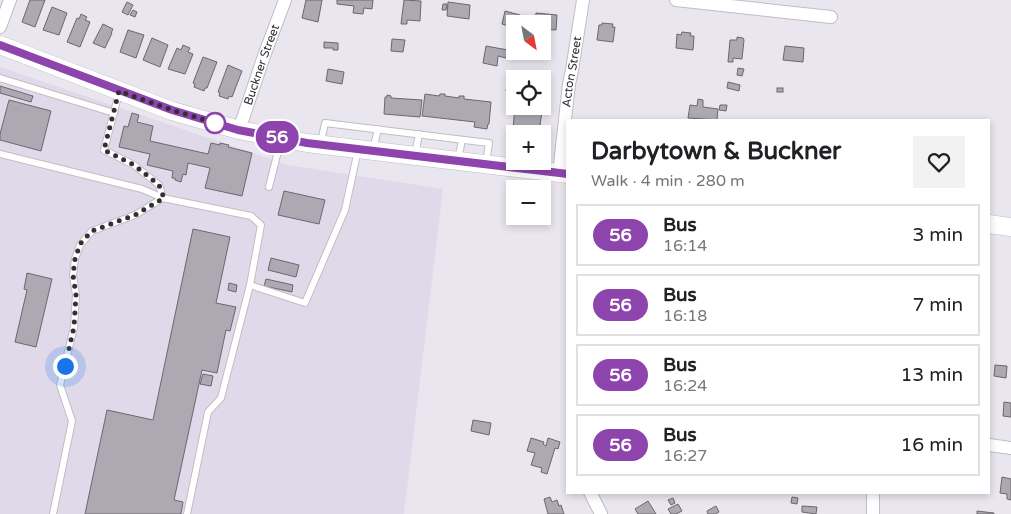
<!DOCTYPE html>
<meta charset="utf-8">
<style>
:root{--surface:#fff;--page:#f2f2f2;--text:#202124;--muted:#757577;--line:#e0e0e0}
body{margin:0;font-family:"Varela Round",sans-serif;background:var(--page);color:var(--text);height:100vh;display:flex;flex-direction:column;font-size:19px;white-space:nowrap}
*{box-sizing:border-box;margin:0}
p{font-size:16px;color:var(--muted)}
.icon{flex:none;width:28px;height:28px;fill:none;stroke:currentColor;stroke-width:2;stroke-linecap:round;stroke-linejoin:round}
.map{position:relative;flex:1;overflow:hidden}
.drawer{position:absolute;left:566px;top:119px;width:424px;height:375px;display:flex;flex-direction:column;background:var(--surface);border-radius:0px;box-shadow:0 2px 8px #0003}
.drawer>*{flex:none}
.badge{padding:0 10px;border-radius:16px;font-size:18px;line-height:32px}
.needle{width:32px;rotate:148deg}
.tools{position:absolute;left:506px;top:15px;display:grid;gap:10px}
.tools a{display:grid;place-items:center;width:45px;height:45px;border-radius:0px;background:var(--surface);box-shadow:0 2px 8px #0003;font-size:25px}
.you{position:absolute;width:25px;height:25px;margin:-12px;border:4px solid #fff;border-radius:50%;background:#1a73e8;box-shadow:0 0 0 8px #1a73e833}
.map>.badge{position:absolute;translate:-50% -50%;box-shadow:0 0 0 2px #fff}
.round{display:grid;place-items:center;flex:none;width:52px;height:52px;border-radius:0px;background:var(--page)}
.headline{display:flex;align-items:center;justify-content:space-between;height:85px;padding:0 25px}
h1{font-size:24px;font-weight:700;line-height:38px}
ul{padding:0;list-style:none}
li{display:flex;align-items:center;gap:15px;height:62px;margin:0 10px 8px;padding:0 15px;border:2px solid var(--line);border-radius:0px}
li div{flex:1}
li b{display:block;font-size:19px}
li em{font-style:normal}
li .badge{min-width:55px;font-weight:700;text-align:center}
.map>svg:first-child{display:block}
.built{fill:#e0d9e9}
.building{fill:#ada9b2;stroke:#6b676f}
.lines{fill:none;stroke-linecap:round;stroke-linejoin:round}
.service-casing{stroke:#c0bdc5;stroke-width:8}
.minor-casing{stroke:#c0bdc5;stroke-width:14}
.secondary-casing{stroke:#c0bdc5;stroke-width:19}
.service{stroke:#fff;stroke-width:6}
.minor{stroke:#fff;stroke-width:12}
.secondary{stroke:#fff;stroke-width:18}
.line-casing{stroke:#fff;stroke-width:11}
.line{stroke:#8e44ad;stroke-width:8}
.walk{stroke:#323034;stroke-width:5;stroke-dasharray:0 9}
.stop-dot{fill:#fff;stroke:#8e44ad;stroke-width:2.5}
.labels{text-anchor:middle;stroke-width:4;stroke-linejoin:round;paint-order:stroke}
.street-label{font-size:12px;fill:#323034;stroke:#eae6ef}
</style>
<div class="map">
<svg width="1011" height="514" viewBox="0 0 1011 514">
<rect width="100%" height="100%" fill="#eae6ef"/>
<path class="built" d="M0 67 288 165 443 189 404 514H0Z"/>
<g class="building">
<path d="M30 0H45L35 27 22 22Z"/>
<path d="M306 0H322L318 22 302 18Z"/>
<path d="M337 0H373L372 9 364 8 363 14 353 13 354 6 337 4Z"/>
<path d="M404 0 421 1 420 21 407 20V24H401Z"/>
<path d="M127 2 133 5 128 15 122 12Z"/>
<path d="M448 2 470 5 469 19 447 16Z"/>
<path d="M443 4H447L446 10H442Z"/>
<path d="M52 7 67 13 59 35 43 30Z"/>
<path d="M133 10 137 12 135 17 130 15Z"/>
<path d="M505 11 520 15 518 24H515V28L502 24Z"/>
<path d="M536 13 557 15 556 30 542 29V24H535Z"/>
<path d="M81 14 87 17 85 20 90 22 80 47 67 42 77 18 79 19Z"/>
<path d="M602 23 613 24 612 27H615L613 42 597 40 599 25H602Z"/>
<path d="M103 24 113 29 111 33H112L105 48 93 43Z"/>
<path d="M128 30 144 35 136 58 120 52Z"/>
<path d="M682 32 691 33 690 36H694L693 50 676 48 677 34 681 35Z"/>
<path d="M737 37 743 38 744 40 742 59 733 58V62H728L730 40H737Z"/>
<path d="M152 38 168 45 160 67 143 60Z"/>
<path d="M392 39 405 40 403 52 391 51Z"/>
<path d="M324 42 338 43V50H333V48H324Z"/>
<path d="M183 45 190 48 188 52 193 54 185 74 168 69 177 48 181 50Z"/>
<path d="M486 46 508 50 506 58 498 56 497 66 483 63Z"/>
<path d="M785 46 804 48 803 62 783 60Z"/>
<path d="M203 57 217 62 207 88H205L204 91 194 87 195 84 193 83Z"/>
<path d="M228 65 242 71 232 97 229 96 228 99 219 96 220 93 218 92Z"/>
<path d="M738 68 744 69 742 76 737 75Z"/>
<path d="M328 69 344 72 342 84 326 81Z"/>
<path d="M508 79 514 80 513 92 506 91Z"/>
<path d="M728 82 740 85 739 91 727 88Z"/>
<path d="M0 86 33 96 31 102 0 93Z"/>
<rect x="777" y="88" width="6" height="4"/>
<path d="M425 94 439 96 440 94H445V96L459 98V96H464V99L491 102 489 124H488L487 129 474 127 475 122 422 116Z"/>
<path d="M387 95 391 96V98L422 100 420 117 384 114 385 97H387Z"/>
<path d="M698 99 703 100V107L718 109 717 120 688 118 690 105 697 106Z"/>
<path d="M9 100 51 111 41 151 0 140V134Z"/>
<path d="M720 105H727L726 111 719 110Z"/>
<path d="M515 106 529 107V110L542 111 539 132 513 129Z"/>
<path d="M132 113 139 115 137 122 153 126 150 141 208 154 211 143 220 145V143L229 145 228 147 252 153 242 196 205 188 210 168 188 163 186 175 183 174 181 182 175 180V178H172L173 171 147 165 150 154 119 147 124 126 128 127Z"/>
<path d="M284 191 325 200 319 224 278 215Z"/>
<path d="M193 229 230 237 216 303 236 307 230 331 226 330 217 373 202 370 174 500 183 502 181 514H85L107 410 153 420Z"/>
<path d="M271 258 299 265 296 277 268 270Z"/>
<path d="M27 273 52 279 36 347 15 342 27 290 24 289Z"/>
<path d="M266 279 293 285 292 292 264 286Z"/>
<path d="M229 283 237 285 236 292 228 290Z"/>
<path d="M995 365 1007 366 1006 378 994 376Z"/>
<path d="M203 374 213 376 211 386 200 384Z"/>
<path d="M1004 402 1011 403V417L1003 416Z"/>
<path d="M473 420 491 423 489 435 471 431Z"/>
<path d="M531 438 544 442 543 444 546 446 548 438 560 442 558 449 555 448 547 474 541 472 542 468 531 465 535 453 527 451Z"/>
<path d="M1002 477 1011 479V500L1007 499V494L1000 493Z"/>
<path d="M550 497 552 502 557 500 559 506 561 505 564 514H548L544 499Z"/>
<path d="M792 497 798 498 797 504 791 503Z"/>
<path d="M673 498 675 503 671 505 668 500Z"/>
<path d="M648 501 656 514H638L635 509Z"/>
<path d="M678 504 682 511 676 514H671L668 509Z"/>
<path d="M716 506 719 512 715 514H708L707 511Z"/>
<path d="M802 506 817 507 816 514 802 512Z"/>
<path d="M977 511 994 513V514H977Z"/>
</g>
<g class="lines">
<g class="service-casing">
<g id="service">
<path d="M0 78 114 113"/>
<path d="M119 93 104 150 134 165 159 185 163 198 251 216 261 225 250 285"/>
<path d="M321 142 325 123 489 143 486 163"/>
<path d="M373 150 378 129"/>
<path d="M0 154 142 189 163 198"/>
<path d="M415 155 419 134"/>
<path d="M458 160 462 140"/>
<path d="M269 187 281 139"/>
<path d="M53 514 72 421 60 385 74 327 76 295 73 275 75 259 80 245 92 231 135 215 163 198"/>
<path d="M187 514 208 412 221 398 250 285 305 303 345 210 358 150"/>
</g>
</g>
<g class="minor-casing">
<g id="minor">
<path d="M676 0 831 17"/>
<path d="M0 27 10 0"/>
<path id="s1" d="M239 130 264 56 285 0"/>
<path id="s2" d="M559 173 569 84 572 70 583 0"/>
<path d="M989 445 1011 448"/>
<path d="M590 492 601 514"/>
<path d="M873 514V492"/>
</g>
</g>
<g class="secondary-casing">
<g id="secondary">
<path d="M0 45 172 111 239 130 307 143 568 174"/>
<path d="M989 224 1011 227"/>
</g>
</g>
<use href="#service" class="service"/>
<use href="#minor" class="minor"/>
<use href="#secondary" class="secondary"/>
</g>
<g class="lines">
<g class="line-casing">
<path id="line" d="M0 45 172 110 238 130 307 143 568 174"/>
</g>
<use href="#line" class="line"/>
<path class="walk" d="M65 366 74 327 76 295 73 275 75 259 80 244 92 231 135 215 164 198 159 185 134 165 104 150 119 91 172 110 222 125 215 123"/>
</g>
<circle class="stop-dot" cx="215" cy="123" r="10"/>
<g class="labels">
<g class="street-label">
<text dy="4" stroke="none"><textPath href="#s1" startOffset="69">Buckner Street</textPath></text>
<text dy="4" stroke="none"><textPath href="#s2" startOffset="102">Acton Street</textPath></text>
</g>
</g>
</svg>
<div class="tools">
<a><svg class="needle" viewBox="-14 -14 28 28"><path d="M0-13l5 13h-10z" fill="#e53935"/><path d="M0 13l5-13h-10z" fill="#757577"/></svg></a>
<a><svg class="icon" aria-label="locate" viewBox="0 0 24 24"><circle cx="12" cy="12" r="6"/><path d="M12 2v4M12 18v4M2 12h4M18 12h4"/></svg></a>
<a>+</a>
<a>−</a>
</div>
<div class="you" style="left:65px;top:366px"></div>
<b class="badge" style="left:277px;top:137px;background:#8e44ad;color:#fff">56</b>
<section class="drawer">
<div class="headline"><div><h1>Darbytown &amp; Buckner</h1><p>Walk · 4 min · 280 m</p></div><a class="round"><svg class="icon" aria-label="heart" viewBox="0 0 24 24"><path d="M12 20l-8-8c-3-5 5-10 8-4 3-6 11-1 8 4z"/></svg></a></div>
<ul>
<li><span class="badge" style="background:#8e44ad;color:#fff">56</span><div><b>Bus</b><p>16:14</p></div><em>3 min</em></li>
<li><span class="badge" style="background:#8e44ad;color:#fff">56</span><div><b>Bus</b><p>16:18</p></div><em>7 min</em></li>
<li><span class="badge" style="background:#8e44ad;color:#fff">56</span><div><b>Bus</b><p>16:24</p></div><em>13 min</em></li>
<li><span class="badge" style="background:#8e44ad;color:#fff">56</span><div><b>Bus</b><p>16:27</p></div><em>16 min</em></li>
</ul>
</section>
</div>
